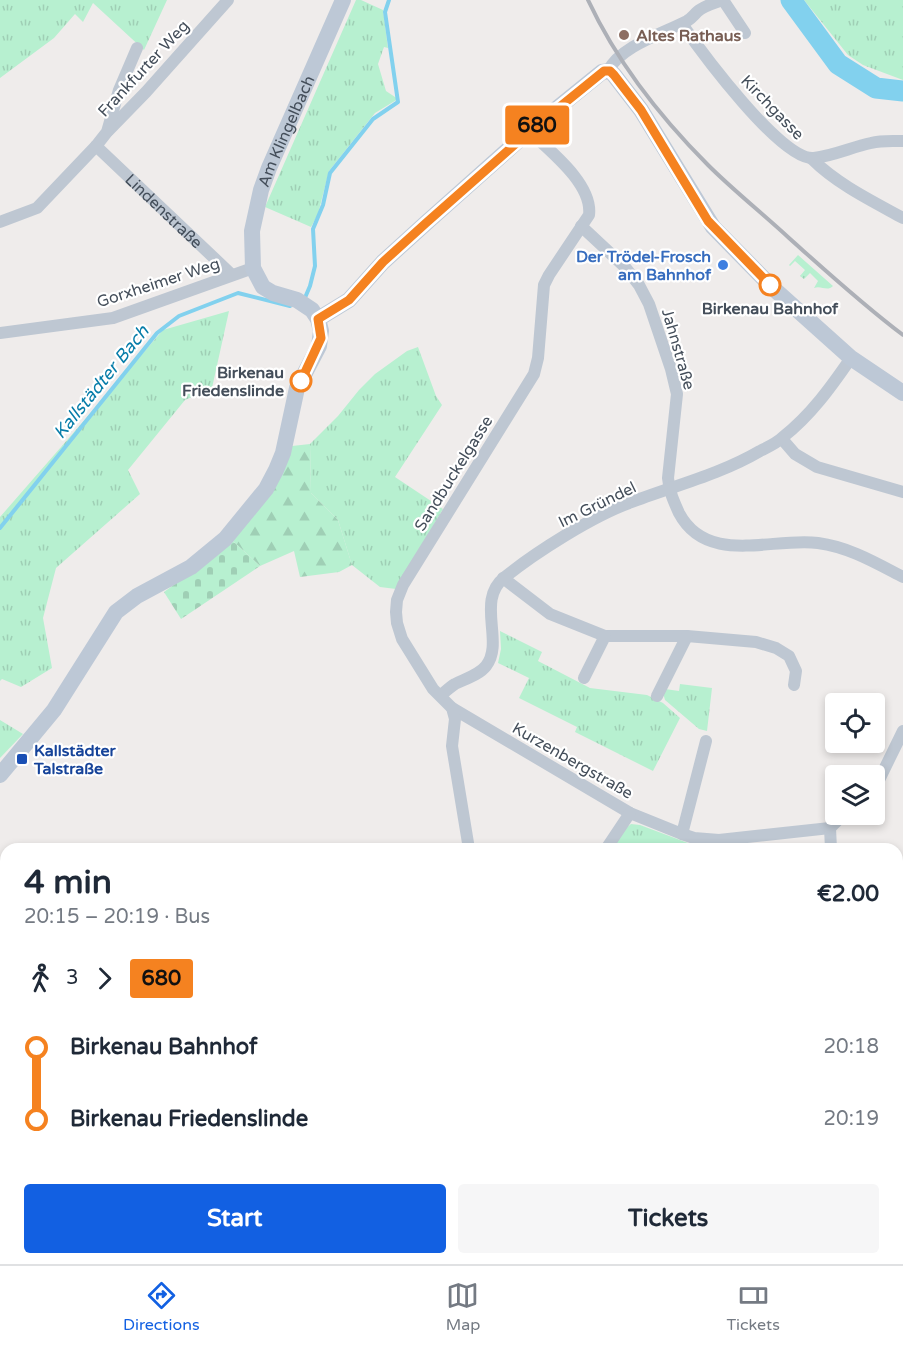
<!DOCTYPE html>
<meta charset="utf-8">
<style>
:root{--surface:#fff;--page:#f6f6f7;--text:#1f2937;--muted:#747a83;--line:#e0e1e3;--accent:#1260e2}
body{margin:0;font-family:"Varela Round",sans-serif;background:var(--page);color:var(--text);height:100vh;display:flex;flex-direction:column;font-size:22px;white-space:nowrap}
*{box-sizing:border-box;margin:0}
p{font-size:20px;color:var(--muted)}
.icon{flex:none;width:33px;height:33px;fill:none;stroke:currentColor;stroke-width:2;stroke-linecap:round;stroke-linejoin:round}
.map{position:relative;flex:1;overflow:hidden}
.panel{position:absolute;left:0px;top:843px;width:903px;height:422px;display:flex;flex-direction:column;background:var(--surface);border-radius:18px 18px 0 0;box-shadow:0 3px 9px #0003}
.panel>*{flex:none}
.badge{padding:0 12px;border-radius:4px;font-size:21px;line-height:39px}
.fabs{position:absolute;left:825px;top:693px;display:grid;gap:12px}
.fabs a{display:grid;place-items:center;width:60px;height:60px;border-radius:6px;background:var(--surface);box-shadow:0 3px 9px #0003;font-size:30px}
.map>.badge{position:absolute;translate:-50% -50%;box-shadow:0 0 0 3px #fff}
.legs{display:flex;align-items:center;gap:9px;height:66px;padding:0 24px;font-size:20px}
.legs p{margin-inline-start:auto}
.headline{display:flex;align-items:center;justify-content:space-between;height:102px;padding:0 24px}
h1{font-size:33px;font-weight:700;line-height:45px}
.primary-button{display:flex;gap:12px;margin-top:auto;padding:12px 24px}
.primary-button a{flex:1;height:69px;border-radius:6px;background:var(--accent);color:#fff;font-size:24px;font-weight:700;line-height:69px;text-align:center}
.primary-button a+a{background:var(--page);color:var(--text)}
ul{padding:0 24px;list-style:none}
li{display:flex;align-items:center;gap:21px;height:72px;font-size:22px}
li i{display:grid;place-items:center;width:9px;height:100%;margin:0 8px;background:currentColor}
li i::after{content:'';width:15px;height:15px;margin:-8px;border:4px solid;border-radius:50%;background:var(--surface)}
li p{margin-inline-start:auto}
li:first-child i{background:linear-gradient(#0000 50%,currentColor 0)}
li:last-child i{background:linear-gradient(currentColor 50%,#0000 0)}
.menu{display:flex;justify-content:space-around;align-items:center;height:84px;border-top:2px solid var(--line);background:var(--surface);font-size:16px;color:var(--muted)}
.menu a{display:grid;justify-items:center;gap:3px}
.menu .current{color:var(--accent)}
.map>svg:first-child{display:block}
.grass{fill:url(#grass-tufts)}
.forest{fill:url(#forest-firs)}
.cemetery{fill:url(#cemetery-stones)}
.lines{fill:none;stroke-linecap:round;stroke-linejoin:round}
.stream{stroke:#82d1ee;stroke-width:4}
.river{stroke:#82d1ee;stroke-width:21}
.street{stroke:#bec7d2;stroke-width:12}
.secondary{stroke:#bdc8d6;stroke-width:16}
.rail{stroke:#adb0b7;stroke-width:4}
.line-1-casing{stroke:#fff;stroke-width:14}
.line-1{stroke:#f58220;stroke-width:9}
.education-dot{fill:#8d6e63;stroke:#fff;stroke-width:2}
.shop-dot{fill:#3f7fe0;stroke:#fff;stroke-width:2}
.stop-1-dot{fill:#fff;stroke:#f58220;stroke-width:3}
.transit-dot{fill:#1a4fb4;stroke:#fff;stroke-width:2}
.labels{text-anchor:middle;stroke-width:4.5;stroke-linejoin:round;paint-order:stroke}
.education-label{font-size:16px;font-weight:bold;fill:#785e54;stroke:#fff;text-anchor:start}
.street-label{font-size:16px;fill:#444e5a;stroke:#fff}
.shop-label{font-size:16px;font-weight:bold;fill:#366cbe;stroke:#fff;text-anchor:end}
.stop-label{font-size:16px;font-weight:bold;fill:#444e5a;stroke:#fff}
.transit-label{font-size:16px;font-weight:bold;fill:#164399;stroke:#fff;text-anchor:start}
.water-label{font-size:18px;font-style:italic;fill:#077da9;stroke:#fff}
</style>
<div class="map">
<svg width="903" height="1264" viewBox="0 0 903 1264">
<defs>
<pattern id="grass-tufts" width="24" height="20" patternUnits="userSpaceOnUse" patternTransform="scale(1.5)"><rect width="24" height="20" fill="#b7f0d0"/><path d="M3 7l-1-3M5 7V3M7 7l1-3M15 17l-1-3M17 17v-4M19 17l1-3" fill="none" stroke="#9fcfb5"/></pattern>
<pattern id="forest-firs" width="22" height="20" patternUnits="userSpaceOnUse" patternTransform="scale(1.5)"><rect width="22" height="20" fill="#b7f0d0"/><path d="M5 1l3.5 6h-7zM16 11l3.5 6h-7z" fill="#9fcfb5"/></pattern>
<pattern id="cemetery-stones" width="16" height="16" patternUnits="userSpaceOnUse" patternTransform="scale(1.5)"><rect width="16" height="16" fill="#b7f0d0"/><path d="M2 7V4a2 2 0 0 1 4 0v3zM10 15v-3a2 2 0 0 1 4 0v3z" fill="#9fcfb5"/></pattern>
</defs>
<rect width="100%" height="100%" fill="#efeceb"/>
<g class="grass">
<path d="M0 0H167L144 50 93 3 83 22 75 14 54 38 0 78Z"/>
<path d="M356 0H361L383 10 388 48 384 47 378 64 386 91 398 99 375 113 329 171 318 214 311 227 265 207Z"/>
<path d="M804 0H903V80L863 65 848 55Z"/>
<path d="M798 255 833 286C827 292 821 285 814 288L818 281 810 273 804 279 800 276 805 270 795 261 790 266 789 265Z"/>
<path d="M229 311 212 388 185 400 128 470 140 494 56 568 43 618 52 668 21 687 2 679 0 681V517L163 330Z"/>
<path d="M418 347 436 396 442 405 395 477 443 509 396 589 380 587 352 565 338 520 311 493 310 444 338 416 359 390 375 374 407 351Z"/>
<path d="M500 631 542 652 538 661 590 688 647 695 663 703 680 718 653 771 575 732 577 727 519 698 529 678 498 663 501 649Z"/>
<path d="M680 684 712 688 707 731 699 729 665 700 663 693 665 689 679 691Z"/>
<path d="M0 720 23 734 0 758Z"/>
<path d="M631 824 640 825 688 843 687 849H610L625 829Z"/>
</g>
<g class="forest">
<path d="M310 444 311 493 338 520 352 565 339 572 300 577 294 551 260 566 233 541 292 446Z"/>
<path d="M0 933 6 935V1258L639 1259 638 1264H0Z"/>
</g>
<path class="cemetery" d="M233 541 260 566 181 619 164 592Z"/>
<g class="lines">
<g class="stream">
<path d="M304 300 310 286 315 266 313 229 323 205 330 173 373 119 398 102 385 12 389 0"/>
<path d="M0 528 157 333 179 316 238 293 290 306"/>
</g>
<path class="river" d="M791 0 838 64 876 88 903 91"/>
<g class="street">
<path d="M723 0 745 33"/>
<path d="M682 24C700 50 782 162 814 158 833 156 852 147 871 143 882 140 892 141 903 141"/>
<path d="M608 71C620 46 664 33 687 21 692 18 693 16 697 12 703 6 715 3 723 0"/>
<path d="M108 131 146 92 228 0"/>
<path id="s1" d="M96 146 232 275"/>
<path d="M812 159C837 184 872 201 903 218"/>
<path d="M0 222 37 208 96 146 107 132 119 90 137 48"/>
<path d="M581 226 625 267 639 285 649 304 671 369 677 394 668 478C669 491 674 502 679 513 707 566 772 537 818 543 849 547 876 563 903 577"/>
<path d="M0 333 113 318 253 268"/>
<path d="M782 439 795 454 817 467 903 492"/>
<path d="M503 578 550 614 605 636H687L756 642 776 648 789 656 796 671 794 685"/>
<path d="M584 678 605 636"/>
<path d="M441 695C445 692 450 687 455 684 465 679 479 675 486 666 505 642 475 600 505 577 536 552 593 516 629 503 673 486 719 475 760 451 768 447 777 443 783 437 811 415 831 387 851 358"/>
<path d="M657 696 687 636"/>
<path d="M452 708 630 813 682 834 694 838 719 840 830 828"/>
<path d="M874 784 879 780 903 731"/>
<path d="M682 834 706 741"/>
<path d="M469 849 452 746 455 719 452 708 433 689 402 639 397 623 396 612 397 600 403 585 534 374 538 358 544 285 549 275 589 215C593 184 550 151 529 131"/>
<path d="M606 849 630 813"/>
<path d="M831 849 830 828 844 814"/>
<path d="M715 1264 717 1258"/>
</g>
<g class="secondary">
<path d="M318 319 349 300 383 262 426 223 529 131 602 72 610 71 614 75 641 110 713 227 774 289 851 358 903 393"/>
<path id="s2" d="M0 775 54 710 116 612 137 596 191 567 225 539 266 489 276 470 283 453 297 388 319 346 321 331 318 319 312 310 297 300 273 293 263 287 253 268 252 231 261 190 269 168 343 0"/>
</g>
<path class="rail" d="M588 0C617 62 660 117 708 165 733 190 762 213 789 238 826 271 863 305 903 335"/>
</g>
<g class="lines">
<g class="line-1-casing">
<path id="line-1" d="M301 381 321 338 318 319 349 300 383 262 426 223 530 131 604 71H610L614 75 641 110 708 221 770 285"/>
</g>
<use href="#line-1" class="line-1"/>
</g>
<circle class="education-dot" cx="624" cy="35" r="6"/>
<circle class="shop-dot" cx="723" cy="265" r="6"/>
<g class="stop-1-dot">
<circle cx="770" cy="285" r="10"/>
<circle cx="301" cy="381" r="10"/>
</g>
<rect class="transit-dot" x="16" y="753" width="12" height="12" rx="3"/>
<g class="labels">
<g class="education-label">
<text x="636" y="41">Altes Rathaus</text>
</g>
<g class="street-label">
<text transform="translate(143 68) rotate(-47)" y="6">Frankfurter Weg</text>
<text transform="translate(773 107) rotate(46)" y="6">Kirchgasse</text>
<text dy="6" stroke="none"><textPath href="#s2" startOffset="808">Am Klingelbach</textPath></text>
<text dy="6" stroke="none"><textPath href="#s1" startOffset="94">Lindenstraße</textPath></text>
<text transform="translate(158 282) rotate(-18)" y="6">Gorxheimer Weg</text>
<text transform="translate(679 349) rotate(74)" y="6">Jahnstraße</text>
<text transform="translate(453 473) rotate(-58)" y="6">Sandbuckelgasse</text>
<text transform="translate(597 504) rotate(-26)" y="6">Im Gründel</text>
<text transform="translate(573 760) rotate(30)" y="6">Kurzenbergstraße</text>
</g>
<g class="shop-label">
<text x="711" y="262">Der Trödel-Frosch<tspan x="711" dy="18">am Bahnhof</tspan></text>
</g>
<g class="stop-label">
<text x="770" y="314">Birkenau Bahnhof</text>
<text x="284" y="378" text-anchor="end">Birkenau<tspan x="284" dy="18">Friedenslinde</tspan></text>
</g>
<g class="transit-label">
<text x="34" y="756">Kallstädter<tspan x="34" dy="18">Talstraße</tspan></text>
</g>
<g class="water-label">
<text transform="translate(101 382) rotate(-51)" y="6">Kallstädter Bach</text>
</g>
</g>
</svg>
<div class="fabs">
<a><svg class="icon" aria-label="locate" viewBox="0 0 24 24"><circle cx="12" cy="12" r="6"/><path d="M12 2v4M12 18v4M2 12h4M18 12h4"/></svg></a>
<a><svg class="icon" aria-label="layers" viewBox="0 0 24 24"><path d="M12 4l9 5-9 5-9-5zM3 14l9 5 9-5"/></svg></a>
</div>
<b class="badge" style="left:537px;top:125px;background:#f58220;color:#111">680</b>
<section class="panel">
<div class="headline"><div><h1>4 min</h1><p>20:15 – 20:19 · Bus</p></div><b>€2.00</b></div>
<div class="legs"><svg class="icon" aria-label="walk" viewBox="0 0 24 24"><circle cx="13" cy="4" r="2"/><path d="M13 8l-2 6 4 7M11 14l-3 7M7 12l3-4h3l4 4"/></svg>3<svg class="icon" aria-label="forward" viewBox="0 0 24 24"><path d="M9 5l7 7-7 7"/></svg><b class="badge" style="background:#f58220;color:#111">680</b></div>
<ul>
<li><i style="color:#f58220"></i><b>Birkenau Bahnhof</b><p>20:18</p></li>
<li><i style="color:#f58220"></i><b>Birkenau Friedenslinde</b><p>20:19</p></li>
</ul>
<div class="primary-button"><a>Start</a><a>Tickets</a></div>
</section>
</div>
<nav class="menu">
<a class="current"><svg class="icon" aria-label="directions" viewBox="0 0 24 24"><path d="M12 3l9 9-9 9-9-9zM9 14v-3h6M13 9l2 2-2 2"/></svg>Directions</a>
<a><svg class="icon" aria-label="map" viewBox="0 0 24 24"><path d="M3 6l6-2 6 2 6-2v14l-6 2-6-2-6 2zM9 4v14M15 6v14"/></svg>Map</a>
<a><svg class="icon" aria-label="tickets" viewBox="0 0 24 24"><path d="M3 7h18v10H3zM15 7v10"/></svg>Tickets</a>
</nav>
